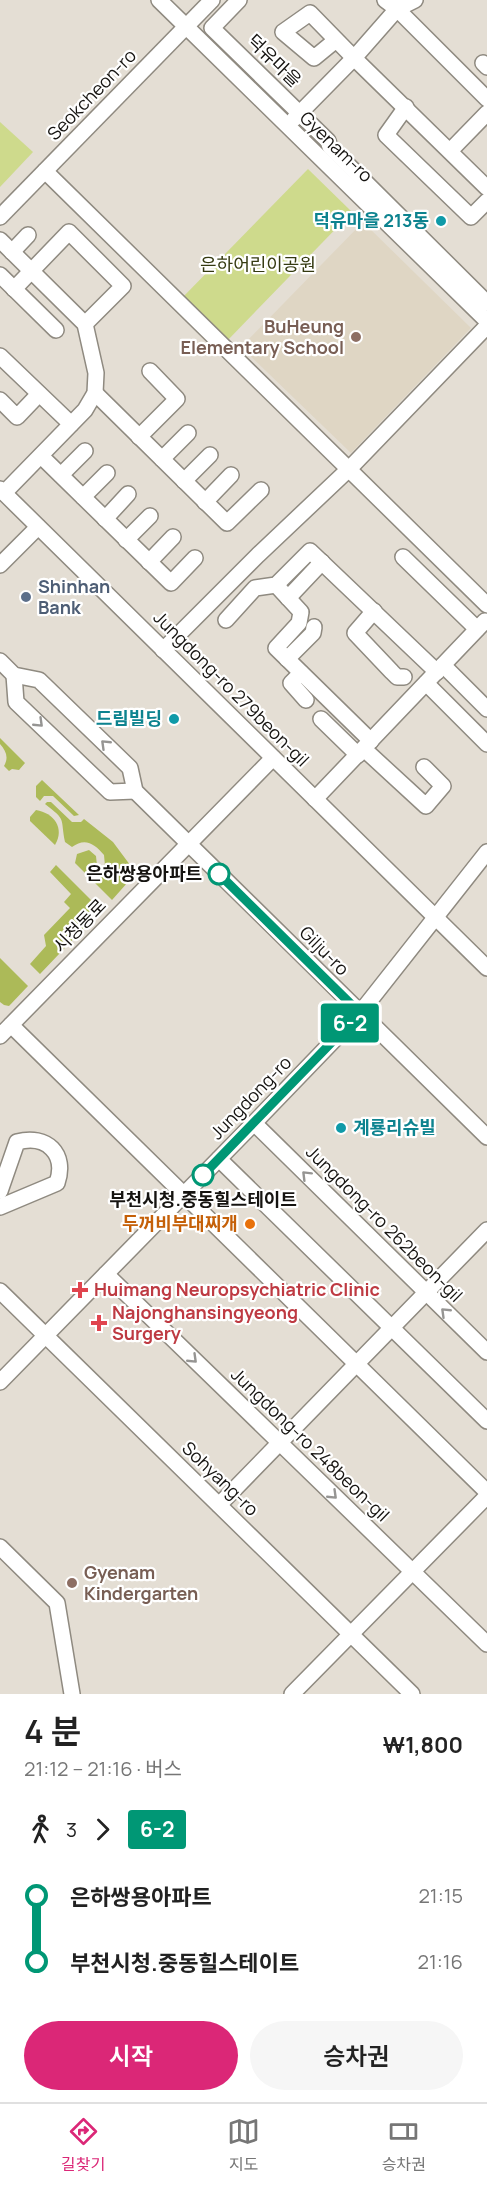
<!DOCTYPE html>
<html lang="ko">
<meta charset="utf-8">
<style>
:root{--surface:#fff;--page:#f6f6f6;--text:#222;--muted:#767676;--line:#e0e0e0;--accent:#db2777}
body{margin:0;font-family:Manrope,"Noto Sans KR",sans-serif;background:var(--page);color:var(--text);height:100vh;display:flex;flex-direction:column;font-size:22px;white-space:nowrap}
*{box-sizing:border-box;margin:0}
p{font-size:20px;color:var(--muted)}
.icon{flex:none;width:33px;height:33px;fill:none;stroke:currentColor;stroke-width:2;stroke-linecap:round;stroke-linejoin:round}
.map{position:relative;height:1694px;overflow:hidden}
.side{display:flex;flex-direction:column;background:var(--surface);flex:1}
.side>*{flex:none}
.badge{padding:0 12px;border-radius:4px;font-size:21px;line-height:39px}
.map>.badge{position:absolute;translate:-50% -50%;box-shadow:0 0 0 3px #fff}
.legs{display:flex;align-items:center;gap:9px;height:66px;padding:0 24px;font-size:20px}
.legs p{margin-inline-start:auto}
.summary{display:flex;align-items:center;justify-content:space-between;height:102px;padding:0 24px}
h1{font-size:33px;font-weight:600;line-height:45px}
.primary-button{display:flex;gap:12px;margin-top:auto;padding:12px 24px}
.primary-button a{flex:1;height:69px;border-radius:36px;background:var(--accent);color:#fff;font-size:24px;font-weight:600;line-height:69px;text-align:center}
.primary-button a+a{background:var(--page);color:var(--text)}
ul{padding:0 24px;list-style:none}
li{display:flex;align-items:center;gap:21px;height:66px;font-size:22px}
li i{display:grid;place-items:center;width:9px;height:100%;margin:0 8px;background:currentColor}
li i::after{content:'';width:15px;height:15px;margin:-8px;border:4px solid;border-radius:50%;background:var(--surface)}
li p{margin-inline-start:auto}
li:first-child i{background:linear-gradient(#0000 50%,currentColor 0)}
li:last-child i{background:linear-gradient(currentColor 50%,#0000 0)}
.tabs{display:flex;justify-content:space-around;align-items:center;height:84px;border-top:2px solid var(--line);background:var(--surface);font-size:16px;color:var(--muted)}
.tabs a{display:grid;justify-items:center;gap:3px}
.tabs .active{color:var(--accent)}
.map>svg:first-child{display:block}
.built{fill:#dfd6c4}
.green{fill:#ceda8c}
.forest{fill:#acba58}
.lines{fill:none;stroke-linecap:round;stroke-linejoin:round}
.minor-casing{stroke:#8f8a80;stroke-width:18}
.minor{stroke:#fff;stroke-width:15}
.oneway{stroke:#969593}
.line-1-casing{stroke:#fff;stroke-width:14}
.line-1{stroke:#009775;stroke-width:9}
.culture-dot{fill:#0f9aa8;stroke:#fff;stroke-width:2}
.education-dot{fill:#8d6e63;stroke:#fff;stroke-width:2}
.service-dot{fill:#5c6f8a;stroke:#fff;stroke-width:2}
.stop-1-dot{fill:#fff;stroke:#009775;stroke-width:3}
.food-dot{fill:#e8710a;stroke:#fff;stroke-width:2}
.health-dot{fill:#e0444e;stroke:#fff;stroke-width:2}
.labels{text-anchor:middle;stroke-width:4.5;stroke-linejoin:round;paint-order:stroke}
.street-label{font-size:18px;fill:#151310;stroke:#fff}
.culture-label{font-size:18px;font-weight:bold;fill:#0d838f;stroke:#fff;text-anchor:end}
.park-label{font-size:18px;fill:#353a11;stroke:#fff}
.education-label{font-size:18px;font-weight:bold;fill:#785e54;stroke:#fff;text-anchor:end}
.service-label{font-size:18px;font-weight:bold;fill:#4e5e75;stroke:#fff;text-anchor:start}
.stop-label{font-size:18px;font-weight:bold;fill:#151310;stroke:#fff;text-anchor:end}
.food-label{font-size:18px;font-weight:bold;fill:#c56008;stroke:#fff;text-anchor:end}
.health-label{font-size:18px;font-weight:bold;fill:#be3a42;stroke:#fff;text-anchor:start}
</style>
<div class="map">
<svg width="487" height="1694" viewBox="0 0 487 1694">
<rect width="100%" height="100%" fill="#e4ded4"/>
<path class="built" d="M363 222 471 328 351 453 241 347Z"/>
<g class="green">
<path d="M0 122 33 152 0 187Z"/>
<path d="M308 169 352 212 226 342 182 298Z"/>
</g>
<g class="forest">
<path d="M0 738 25 763 19 770 12 769 9 771 4 766C9 757 6 751 0 744Z"/>
<path d="M42 780 79 815 74 816 53 796H44L40 801 36 797V786Z"/>
<path d="M47 802H51L72 822H81L84 819 113 842 136 873 112 900 75 863 77 854 89 850 96 856 97 866 95 871 100 875 105 866 104 855C95 844 85 837 72 847L65 842C60 817 67 821 45 804Z"/>
<path d="M36 810C54 813 65 828 55 845L30 821V817Z"/>
<path d="M56 865 100 909 99 912 40 974 30 964 46 946 44 935 70 908 64 902 71 894 50 872Z"/>
<path d="M0 958 28 986 9 1006 4 1005 0 1002Z"/>
</g>
<g class="lines">
<g class="minor-casing">
<g id="minor">
<path d="M159 0 487 321"/>
<path d="M239 0 212 28 328 141 330 147 487 303"/>
<path d="M385 0 397 9 415 0"/>
<path d="M336 40 314 58 283 32 310 13 354 58 397 9 487 99"/>
<path d="M483 63 487 67"/>
<path d="M406 107 386 135 471 217 487 201"/>
<path d="M294 119 354 58 487 188"/>
<path d="M450 151 487 113"/>
<path d="M45 171 487 605"/>
<path d="M0 217 212 0"/>
<path d="M0 240 85 324 96 373 95 393 85 410 4 493"/>
<path d="M12 252 28 235"/>
<path d="M0 275 56 330"/>
<path d="M14 289 69 232 123 286 85 324"/>
<path d="M0 356 71 424"/>
<path d="M95 393 227 523 261 490"/>
<path d="M0 400 17 417 39 394"/>
<path d="M139 437 177 399 150 371"/>
<path d="M41 456 171 583 195 558"/>
<path d="M162 459 188 433"/>
<path d="M61 475 85 451"/>
<path d="M184 481 210 455"/>
<path d="M0 489 487 968"/>
<path d="M83 497 107 473"/>
<path d="M205 502 231 475"/>
<path d="M105 519 128 494"/>
<path d="M126 540 150 516"/>
<path d="M403 557 477 629"/>
<path d="M149 562 173 537"/>
<path d="M0 565 38 527"/>
<path d="M276 585 301 612 299 623 276 648 371 741"/>
<path d="M288 598 322 562"/>
<path d="M374 611 355 633 392 672 397 677H404"/>
<path d="M226 620 255 588 276 585 310 551 437 672"/>
<path d="M163 650 258 555 350 468 487 326"/>
<path d="M287 659 313 633 314 627"/>
<path d="M0 661 14 675 39 680 130 768 135 791 487 1137"/>
<path d="M443 665 487 709"/>
<path d="M301 673 291 683 306 700"/>
<path d="M14 675 16 702 110 792 135 791"/>
<path d="M426 683 487 744"/>
<path d="M321 719 358 755"/>
<path d="M364 749 426 806 443 786 424 767"/>
<path d="M315 799 485 621"/>
<path d="M11 1025 487 1492"/>
<path d="M0 1036 273 758"/>
<path d="M254 1123 487 1352"/>
<path d="M219 1159 487 1421"/>
<path d="M0 1191 17 1142C47 1134 67 1154 57 1183L0 1207"/>
<path d="M106 1274 487 1644"/>
<path d="M0 1291 412 1694"/>
<path d="M0 1382 254 1123 360 1013 487 852"/>
<path d="M219 1505 487 1230"/>
<path d="M0 1547 57 1603 72 1694"/>
<path d="M292 1694 487 1496"/>
</g>
</g>
<use href="#minor" class="minor"/>
</g>
<defs><path id="oneway-chevron" d="M-2-3.5L2.5 0L-2 3.5" fill="none" stroke-width="1.6" stroke-linecap="round" stroke-linejoin="round" transform="scale(1.5)"/></defs>
<g class="oneway">
<use href="#oneway-chevron" transform="translate(39 723) rotate(44)"/>
<use href="#oneway-chevron" transform="translate(105 744) rotate(-136)"/>
<use href="#oneway-chevron" transform="translate(306 1175) rotate(-135)"/>
<use href="#oneway-chevron" transform="translate(445 1312) rotate(-136)"/>
<use href="#oneway-chevron" transform="translate(193 1359) rotate(44)"/>
<use href="#oneway-chevron" transform="translate(333 1495) rotate(44)"/>
</g>
<g class="lines">
<g class="line-1-casing">
<path id="line-1" d="M203 1175 360 1013 219 874"/>
</g>
<use href="#line-1" class="line-1"/>
</g>
<g class="culture-dot">
<circle cx="441" cy="221" r="6"/>
<circle cx="174" cy="719" r="6"/>
<circle cx="341" cy="1128" r="6"/>
</g>
<g class="education-dot">
<circle cx="356" cy="337" r="6"/>
<circle cx="72" cy="1583" r="6"/>
</g>
<circle class="service-dot" cx="26" cy="597" r="6"/>
<g class="stop-1-dot">
<circle cx="219" cy="874" r="10"/>
<circle cx="203" cy="1175" r="10"/>
</g>
<circle class="food-dot" cx="250" cy="1224" r="6"/>
<g class="health-dot">
<path d="M77 1281h6v6h6v6h-6v6h-6v-6h-6v-6h6z"/>
<path d="M96 1314h6v6h6v6h-6v6h-6v-6h-6v-6h6z"/>
</g>
<g class="labels">
<g class="street-label">
<text transform="translate(274 61) rotate(44)" y="6">덕유마을</text>
<text transform="translate(92 95) rotate(-46)" y="6">Seokcheon-ro</text>
<text transform="translate(336 147) rotate(44)" y="6">Gyenam-ro</text>
<text transform="translate(231 689) rotate(45)" y="6">Jungdong-ro 279beon-gil</text>
<text transform="translate(80 926) rotate(-46)" y="6">시청동로</text>
<text transform="translate(324 951) rotate(45)" y="6">Gilju-ro</text>
<text transform="translate(251 1098) rotate(-46)" y="6">Jungdong-ro</text>
<text transform="translate(384 1224) rotate(45)" y="6">Jungdong-ro 262beon-gil</text>
<text transform="translate(310 1445) rotate(44)" y="6">Jungdong-ro 248beon-gil</text>
<text transform="translate(220 1479) rotate(44)" y="6">Sohyang-ro</text>
</g>
<g class="culture-label">
<text x="429" y="227">덕유마을 213동</text>
<text x="162" y="725">드림빌딩</text>
<text x="353" y="1134" text-anchor="start">계룡리슈빌</text>
</g>
<g class="park-label">
<text x="258" y="271">은하어린이공원</text>
</g>
<g class="education-label">
<text x="344" y="333">BuHeung<tspan x="344" dy="21">Elementary School</tspan></text>
<text x="84" y="1579" text-anchor="start">Gyenam<tspan x="84" dy="21">Kindergarten</tspan></text>
</g>
<g class="service-label">
<text x="38" y="593">Shinhan<tspan x="38" dy="21">Bank</tspan></text>
</g>
<g class="stop-label">
<text x="202" y="880">은하쌍용아파트</text>
<text x="203" y="1206" text-anchor="middle">부천시청.중동힐스테이트</text>
</g>
<g class="food-label">
<text x="238" y="1230">두꺼비부대찌개</text>
</g>
<g class="health-label">
<text x="94" y="1296">Huimang Neuropsychiatric Clinic</text>
<text x="112" y="1319">Najonghansingyeong<tspan x="112" dy="21">Surgery</tspan></text>
</g>
</g>
</svg>
<b class="badge" style="left:350px;top:1023px;background:#009775;color:#fff">6-2</b>
</div>
<section class="side">
<div class="summary"><div><h1>4 분</h1><p>21:12 – 21:16 · 버스</p></div><b>₩1,800</b></div>
<div class="legs"><svg class="icon" aria-label="walk" viewBox="0 0 24 24"><circle cx="13" cy="4" r="2"/><path d="M13 8l-2 6 4 7M11 14l-3 7M7 12l3-4h3l4 4"/></svg>3<svg class="icon" aria-label="forward" viewBox="0 0 24 24"><path d="M9 5l7 7-7 7"/></svg><b class="badge" style="background:#009775;color:#fff">6-2</b></div>
<ul>
<li><i style="color:#009775"></i><b>은하쌍용아파트</b><p>21:15</p></li>
<li><i style="color:#009775"></i><b>부천시청.중동힐스테이트</b><p>21:16</p></li>
</ul>
<div class="primary-button"><a>시작</a><a>승차권</a></div>
</section>
<nav class="tabs">
<a class="active"><svg class="icon" aria-label="directions" viewBox="0 0 24 24"><path d="M12 3l9 9-9 9-9-9zM9 14v-3h6M13 9l2 2-2 2"/></svg>길찾기</a>
<a><svg class="icon" aria-label="map" viewBox="0 0 24 24"><path d="M3 6l6-2 6 2 6-2v14l-6 2-6-2-6 2zM9 4v14M15 6v14"/></svg>지도</a>
<a><svg class="icon" aria-label="tickets" viewBox="0 0 24 24"><path d="M3 7h18v10H3zM15 7v10"/></svg>승차권</a>
</nav>
